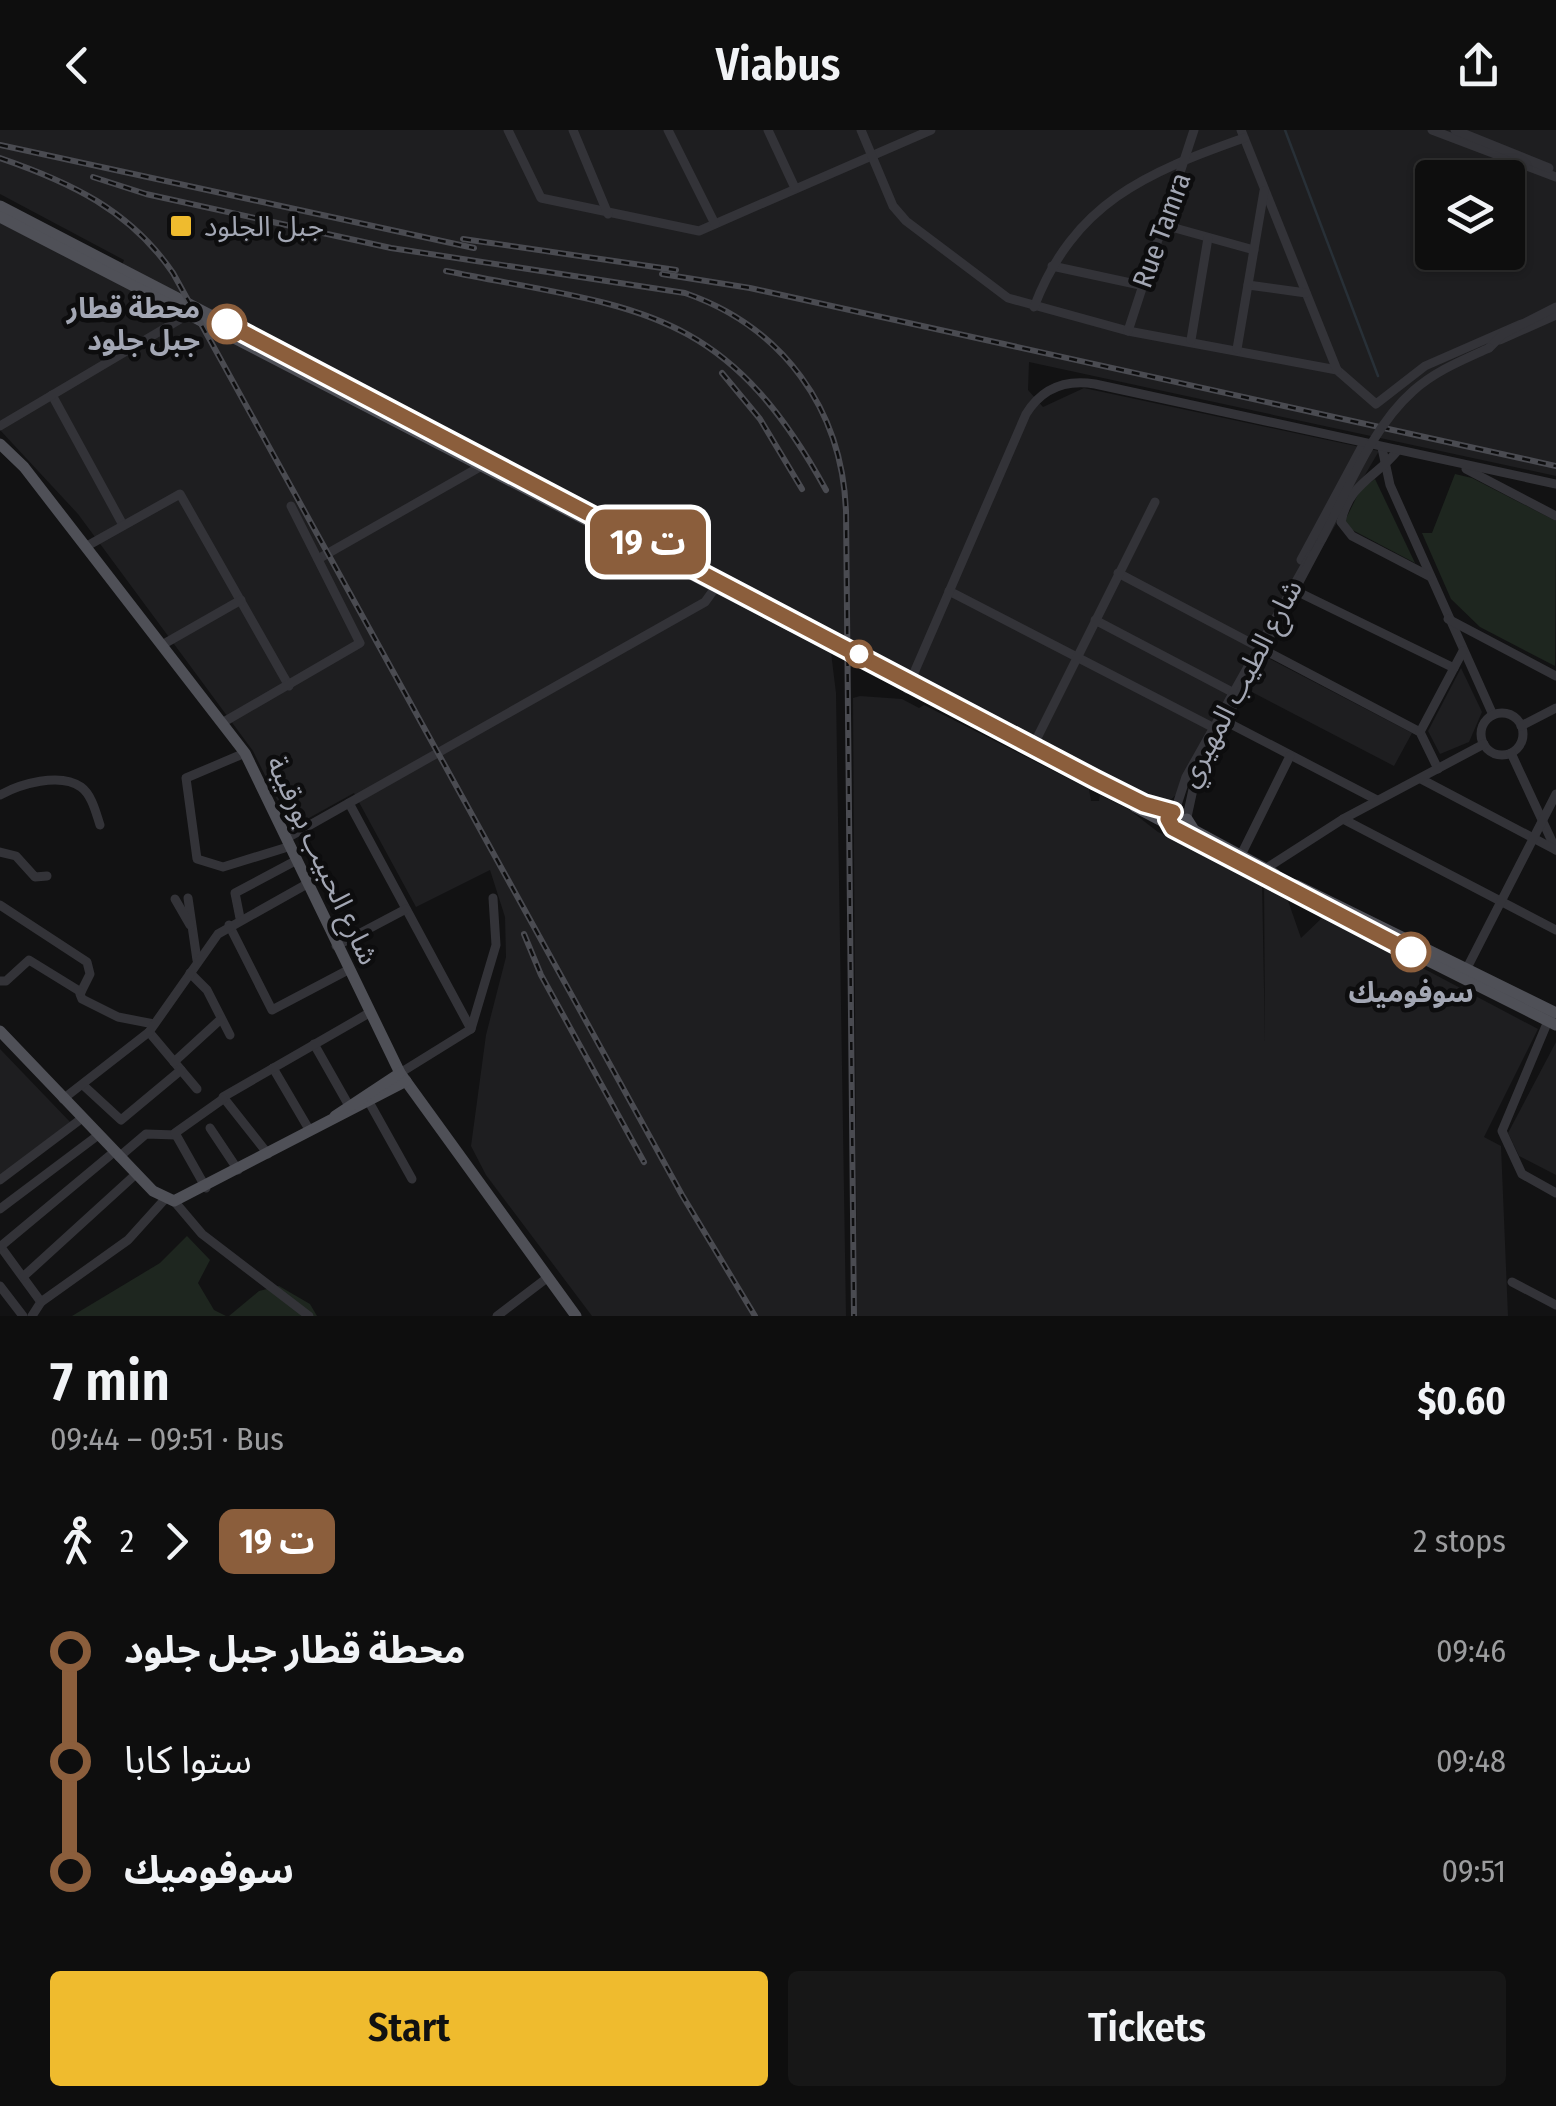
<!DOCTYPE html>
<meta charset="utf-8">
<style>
:root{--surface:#0e0e0e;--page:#171717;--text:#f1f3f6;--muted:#9b9c9e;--line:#2e2e2e;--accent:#efbb2e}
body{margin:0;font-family:"Fira Sans Condensed","Noto Sans Arabic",sans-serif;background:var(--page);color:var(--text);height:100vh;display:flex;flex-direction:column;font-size:38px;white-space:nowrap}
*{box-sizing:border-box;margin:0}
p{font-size:32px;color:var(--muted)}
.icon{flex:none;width:55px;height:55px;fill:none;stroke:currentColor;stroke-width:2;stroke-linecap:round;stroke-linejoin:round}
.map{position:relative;height:1186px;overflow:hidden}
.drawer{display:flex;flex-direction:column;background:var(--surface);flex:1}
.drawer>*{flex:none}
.badge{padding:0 20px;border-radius:15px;font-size:35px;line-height:65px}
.controls{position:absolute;left:1415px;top:30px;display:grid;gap:20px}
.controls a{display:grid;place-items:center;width:110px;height:110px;border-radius:10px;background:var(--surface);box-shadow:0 2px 8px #0004,0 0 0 2px var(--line);font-size:50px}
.map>.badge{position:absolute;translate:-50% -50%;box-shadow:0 0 0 5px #fff}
.legs{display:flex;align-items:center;gap:15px;height:110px;padding:0 50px;font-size:32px}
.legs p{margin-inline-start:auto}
.headline{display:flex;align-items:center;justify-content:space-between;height:170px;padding:0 50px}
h1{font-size:55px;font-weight:600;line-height:75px}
.action{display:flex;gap:20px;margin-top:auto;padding:20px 50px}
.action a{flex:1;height:115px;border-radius:10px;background:var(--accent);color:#111;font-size:40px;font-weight:600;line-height:115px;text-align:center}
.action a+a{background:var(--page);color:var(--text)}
ul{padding:0 50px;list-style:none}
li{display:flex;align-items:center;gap:35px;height:110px;font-size:38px}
li i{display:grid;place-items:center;width:15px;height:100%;margin:0 12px;background:currentColor}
li i::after{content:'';width:25px;height:25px;margin:-12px;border:8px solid;border-radius:50%;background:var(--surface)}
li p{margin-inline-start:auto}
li:first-child i{background:linear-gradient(#0000 50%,currentColor 0)}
li:last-child i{background:linear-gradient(currentColor 50%,#0000 0)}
header{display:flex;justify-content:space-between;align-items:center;height:130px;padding:0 50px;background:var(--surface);font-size:45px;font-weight:600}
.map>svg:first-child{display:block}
.built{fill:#1e1e20;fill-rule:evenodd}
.green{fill:#1e261f}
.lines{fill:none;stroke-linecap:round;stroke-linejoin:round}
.stream{stroke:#283037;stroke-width:2.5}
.minor{stroke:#333338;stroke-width:9}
.major{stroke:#4f5057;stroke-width:11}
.rail-casing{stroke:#4a4b51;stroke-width:6}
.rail{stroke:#0d0d0e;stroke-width:2.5;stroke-dasharray:8;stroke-linecap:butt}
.minor-bridge{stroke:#333338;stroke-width:9}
.line-1-casing{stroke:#fff;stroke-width:22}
.line-1{stroke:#8b5e3c;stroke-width:15}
.poi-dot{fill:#efbb2e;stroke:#0d0d0e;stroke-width:4}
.stop-1-dot{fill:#fff;stroke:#8b5e3c;stroke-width:5}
.labels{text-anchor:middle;stroke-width:9;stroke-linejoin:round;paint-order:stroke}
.poi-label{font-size:28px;fill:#a3a7b4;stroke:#0d0d0e;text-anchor:start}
.street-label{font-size:28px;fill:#a3a7b4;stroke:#0d0d0e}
.stop-label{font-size:28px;font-weight:bold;fill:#a3a7b4;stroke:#0d0d0e;text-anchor:end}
</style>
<header><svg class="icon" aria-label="back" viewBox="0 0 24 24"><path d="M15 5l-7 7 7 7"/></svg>Viabus<svg class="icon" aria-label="share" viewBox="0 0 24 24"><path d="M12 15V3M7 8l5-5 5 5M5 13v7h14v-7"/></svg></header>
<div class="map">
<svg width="1556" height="1186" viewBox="0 0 1556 1186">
<rect width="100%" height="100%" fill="#121213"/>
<g class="built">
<path d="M0 0H1556V346L1029 232 1028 260 1043 277 1084 258 1379 321 1178 663 1164 676 829 506 836 563 846 1186H592L486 1045 471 1016 486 905 506 827 505 787 490 740 416 777 354 663 291 698 253 621 78 384 0 300V93L116 151 124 130 0 64ZM1432 48H1508V122H1432Z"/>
<path d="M1268 528 1412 603 1394 636 1250 561Z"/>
<path d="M1461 538 1482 582 1469 612 1440 624 1428 601Z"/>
<path d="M860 566 902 569 919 578 924 575 1089 659 1091 671H1099L1100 665 1127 678 1158 702 1262 751 1265 913 1264 742 1286 765 1301 808 1324 786 1538 899 1484 1007 1501 1016 1508 1186H857L853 568Z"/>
<path d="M1556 912V1045L1519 1026 1508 1003Z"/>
<path d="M0 919 71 993 0 1046Z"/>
</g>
<g class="green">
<path d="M1455 344 1472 348 1556 391 1555 536 1480 497 1451 469 1422 403H1432Z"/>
<path d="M1375 349 1415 433 1343 395 1360 360Z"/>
<path d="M187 1106 210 1130 198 1153 214 1180 226 1186H72L160 1133Z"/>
<path d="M279 1156 310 1174 317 1186H229L259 1161Z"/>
</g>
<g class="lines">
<path class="stream" d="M1285 0 1378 246"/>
<g class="minor">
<path d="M508 0 541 68 699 101 931 0"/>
<path d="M573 0 608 84"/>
<path d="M668 0 715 94"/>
<path d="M768 0 795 58"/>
<path d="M861 0 893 76 906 91 1008 168 1128 201 1337 240 1376 274 1425 236 1521 194"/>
<path d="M1241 0 1337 240"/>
<path d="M1432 0 1556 47"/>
<path d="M1455 0 1549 38"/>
<path d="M1164 95 1254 120"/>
<path d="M1052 136 1140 155"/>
<path d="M1248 155 1306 163"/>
<path d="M1034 177C1074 73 1145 43 1244 8"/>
<path d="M1128 201 1194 0"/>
<path d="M1191 210 1208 108"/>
<path d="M1500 210 1556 185"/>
<path d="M1489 218 1503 204 1556 177"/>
<path d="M1237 219 1264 61"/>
<path d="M52 265 123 395"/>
<path d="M0 296 189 184"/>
<path d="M1382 318 1390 355 1493 585"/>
<path d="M1398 320C1377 347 1349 353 1341 392L1352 406 1429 446"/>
<path d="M1466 339 1556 386"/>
<path d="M87 416 180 364 289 556"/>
<path d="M318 429 485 334"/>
<path d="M1301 430 1364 313"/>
<path d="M1118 443 1420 602 1438 639"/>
<path d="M949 461 1220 601"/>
<path d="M1296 461 1454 538"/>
<path d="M1448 489 1556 546"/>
<path d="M1095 490 1234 563"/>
<path d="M162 515 241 470"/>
<path d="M907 559 1026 284C1042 258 1065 249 1095 254L1556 354"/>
<circle cx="1502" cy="604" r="21"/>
<path d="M1221 589 1377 670"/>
<path d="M222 593 360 513 291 376"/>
<path d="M1521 596 1556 578"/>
<path d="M1420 602 1463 521"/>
<path d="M1033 616 1155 372"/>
<path d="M245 623 186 648 197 729 223 737 291 716"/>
<path d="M1511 623 1556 720"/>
<path d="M1421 649 1556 720"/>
<path d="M0 665C20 654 60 642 81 657 92 665 96 683 100 695"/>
<path d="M349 673 471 899"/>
<path d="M1175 681 1186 647 1311 425"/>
<path d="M1187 687 1195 650 1206 627 1322 409"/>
<path d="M1343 689 1556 800"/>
<path d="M287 708 705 472 718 454"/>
<path d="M0 722 16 726 35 747 47 746"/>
<path d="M1241 725 1290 626"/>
<path d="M1265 739 1343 689 1484 614"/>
<path d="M188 768 197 830"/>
<path d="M175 769 190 795"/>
<path d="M0 775 87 832 90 844 80 864 82 869 118 887 154 894"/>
<path d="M240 788 235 763 297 730"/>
<path d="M229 795 272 880 348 840"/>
<path d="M336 816 406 779"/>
<path d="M1468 836 1556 664"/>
<path d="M190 843 207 860 230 905"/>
<path d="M0 851H6L29 830 81 862"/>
<path d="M1548 891 1502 1001 1522 1044 1556 1063"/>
<path d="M149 902 197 959"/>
<path d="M314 914 348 974"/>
<path d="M174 932 221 889"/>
<path d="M273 938 310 1001"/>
<path d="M400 943 471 899 496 815 493 768"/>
<path d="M83 955 121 990 181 940"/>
<path d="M63 969 149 902 218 804 307 754"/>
<path d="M369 972 412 1049"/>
<path d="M210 998 238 1040"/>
<path d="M268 1024 223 967 369 883"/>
<path d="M119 1027 146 1004 176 1005"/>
<path d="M0 1050 81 989"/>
<path d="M206 1058 175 1003 223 969"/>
<path d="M174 1071 202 1104 309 1186"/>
<path d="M0 1079 97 1006"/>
<path d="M0 1116 41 1172 32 1186"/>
<path d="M1 1116 114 1022"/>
<path d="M24 1146 136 1044"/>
<path d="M1512 1152 1556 1175"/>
<path d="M0 1156 23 1186"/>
<path d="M41 1172 128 1110 165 1069"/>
<path d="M497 1186 547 1148"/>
</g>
<g class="major">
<path d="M0 76 760 470 1096 650 1173 682"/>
<path d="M0 87 791 496"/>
<path d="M0 314 24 337 245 623 400 943 576 1186"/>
<path d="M1135 677 1169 695"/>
<path d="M1187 689 1194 700 1275 744"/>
<path d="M1179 699 1321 777 1556 895"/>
<path d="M1296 755 1556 883"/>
<path d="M0 901 153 1061 174 1071 406 951"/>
<path d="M335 986 400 943"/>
</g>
<g class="rail-casing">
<g id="rail">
<path d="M0 15 474 118"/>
<path d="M0 28C70 52 130 80 173 143L682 1065 755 1186"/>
<path d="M93 47 146 64 391 118 685 163C783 197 842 279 846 381L854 1186"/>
<path d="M463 109 676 140"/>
<path d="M446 141C636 179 724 174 826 360"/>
<path d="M662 144 750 158 1556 336"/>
<path d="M722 243 760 289 802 359"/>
<path d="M524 804 541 845 644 1032"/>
</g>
</g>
<use href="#rail" class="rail"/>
<path class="minor-bridge" d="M1322 409C1348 360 1372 297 1413 261 1435 241 1463 230 1489 218"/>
</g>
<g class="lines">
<g class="line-1-casing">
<path id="line-1" d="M227 194 1096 650 1144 674 1173 682 1168 689 1173 698 1411 822"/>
</g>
<use href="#line-1" class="line-1"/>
</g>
<rect class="poi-dot" x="169" y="84" width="24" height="24" rx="5"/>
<g class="stop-1-dot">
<circle cx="227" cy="194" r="18"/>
<circle cx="859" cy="524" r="12"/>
<circle cx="1411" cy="822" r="18"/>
</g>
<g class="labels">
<g class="poi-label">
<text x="204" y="106">جبل الجلود</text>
</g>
<g class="street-label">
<text transform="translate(1161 100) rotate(-70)" y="10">Rue Tamra</text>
<text transform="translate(1240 553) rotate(-62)" y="10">شارع الطيب المهيري</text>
<text transform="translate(323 730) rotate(65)" y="10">شارع الحبيب بورقيبة</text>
</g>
<g class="stop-label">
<text x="200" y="188">محطة قطار<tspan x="200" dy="32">جبل جلود</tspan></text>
<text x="1411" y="872" text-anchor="middle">سوفوميك</text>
</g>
</g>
</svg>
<div class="controls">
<a><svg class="icon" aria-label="layers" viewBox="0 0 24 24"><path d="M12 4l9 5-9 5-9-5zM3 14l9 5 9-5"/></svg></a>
</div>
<b class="badge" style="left:648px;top:412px;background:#8b5e3c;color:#fff">19 ت</b>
</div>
<section class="drawer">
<div class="headline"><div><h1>7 min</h1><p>09:44 – 09:51 · Bus</p></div><b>$0.60</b></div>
<div class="legs"><svg class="icon" aria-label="walk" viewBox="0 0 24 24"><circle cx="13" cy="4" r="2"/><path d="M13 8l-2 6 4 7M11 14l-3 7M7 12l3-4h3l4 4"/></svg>2<svg class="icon" aria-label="forward" viewBox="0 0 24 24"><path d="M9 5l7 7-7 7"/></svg><b class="badge" style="background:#8b5e3c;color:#fff">19 ت</b><p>2 stops</p></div>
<ul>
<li><i style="color:#8b5e3c"></i><b>محطة قطار جبل جلود</b><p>09:46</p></li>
<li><i style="color:#8b5e3c"></i><span>ستوا كابا</span><p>09:48</p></li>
<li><i style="color:#8b5e3c"></i><b>سوفوميك</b><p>09:51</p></li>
</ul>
<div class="action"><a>Start</a><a>Tickets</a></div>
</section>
